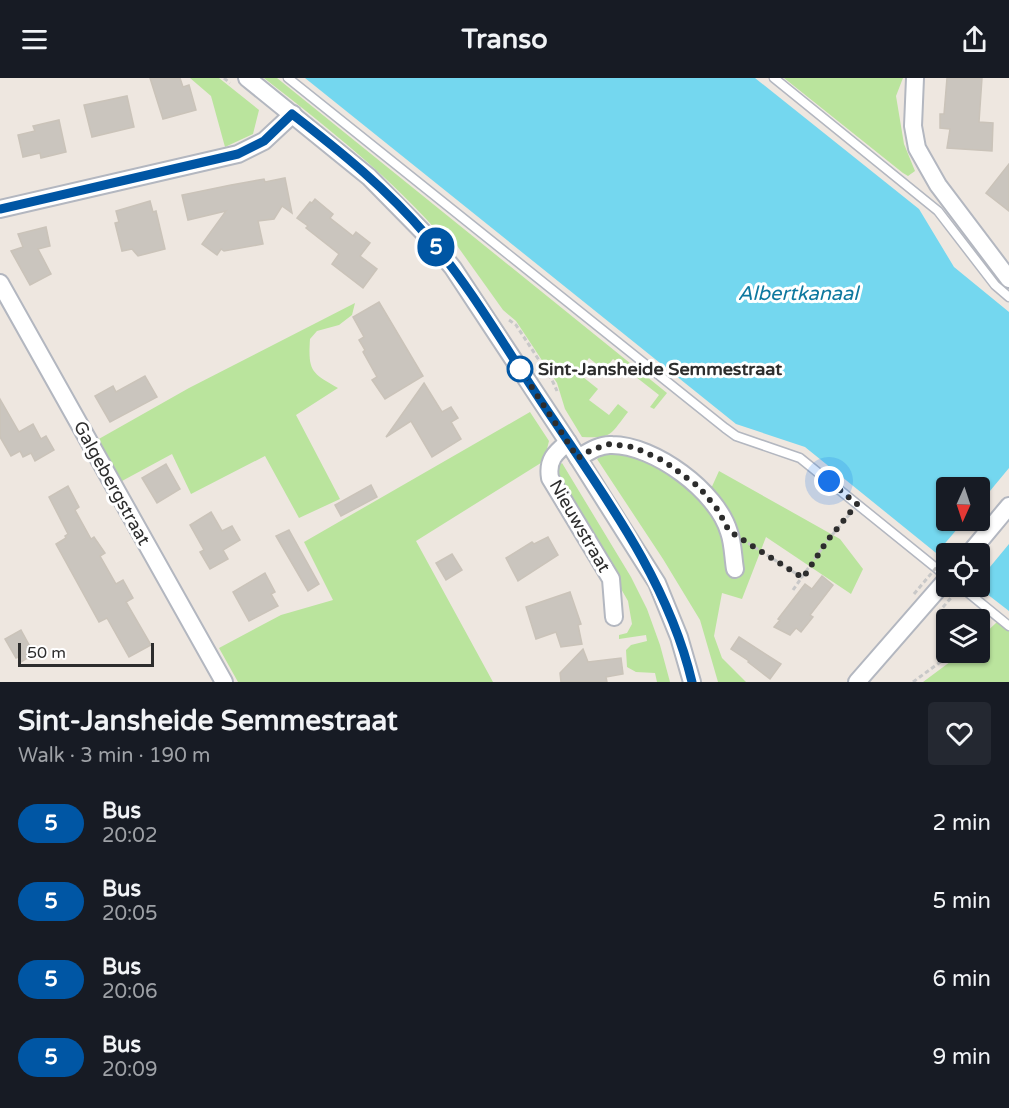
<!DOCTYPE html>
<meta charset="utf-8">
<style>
:root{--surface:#171b24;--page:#242831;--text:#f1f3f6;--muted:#9ea1a6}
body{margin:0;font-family:"Varela Round",sans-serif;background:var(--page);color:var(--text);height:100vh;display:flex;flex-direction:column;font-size:22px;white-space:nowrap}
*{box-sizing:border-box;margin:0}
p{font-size:20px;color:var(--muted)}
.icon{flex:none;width:33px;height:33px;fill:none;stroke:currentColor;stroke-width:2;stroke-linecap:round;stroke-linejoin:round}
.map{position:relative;height:604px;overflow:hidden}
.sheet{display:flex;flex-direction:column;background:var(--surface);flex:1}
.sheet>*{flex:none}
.badge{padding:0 12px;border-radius:20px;font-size:21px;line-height:39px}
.needle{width:39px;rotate:183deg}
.buttons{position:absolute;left:936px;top:399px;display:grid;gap:12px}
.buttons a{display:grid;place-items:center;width:54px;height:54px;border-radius:6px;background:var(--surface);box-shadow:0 2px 4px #0004;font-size:30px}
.scale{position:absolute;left:18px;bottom:15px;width:136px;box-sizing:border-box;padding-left:6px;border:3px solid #2d2d2d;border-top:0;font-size:16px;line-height:21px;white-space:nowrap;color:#2d2d2d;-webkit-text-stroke:4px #fff;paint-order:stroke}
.you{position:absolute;width:30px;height:30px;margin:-15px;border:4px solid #fff;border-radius:50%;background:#1a73e8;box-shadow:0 0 0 9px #1a73e833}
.map>.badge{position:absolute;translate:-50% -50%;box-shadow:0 0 0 3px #fff}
.round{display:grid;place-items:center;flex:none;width:63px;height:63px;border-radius:6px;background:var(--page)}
.head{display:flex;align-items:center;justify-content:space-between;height:102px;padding:0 18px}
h1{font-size:28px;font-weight:800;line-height:45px}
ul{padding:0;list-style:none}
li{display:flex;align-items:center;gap:18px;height:78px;padding:0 18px}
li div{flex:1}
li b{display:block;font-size:22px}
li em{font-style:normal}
li .badge{min-width:66px;font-weight:700;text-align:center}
header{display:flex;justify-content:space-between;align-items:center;height:78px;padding:0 18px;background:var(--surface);font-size:27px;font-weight:800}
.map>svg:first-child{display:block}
.green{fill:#bae49d}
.water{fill:#74d7ef;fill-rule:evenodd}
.pier{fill:#eee7e0}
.building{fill:#cac5be;stroke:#cac3b9;stroke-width:1.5}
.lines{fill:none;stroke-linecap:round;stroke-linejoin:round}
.service-casing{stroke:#b3b7c0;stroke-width:11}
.minor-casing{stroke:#b3b7c0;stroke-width:20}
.path{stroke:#c8c8c8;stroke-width:3;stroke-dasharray:4.5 3;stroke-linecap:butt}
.service{stroke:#fff;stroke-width:8}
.minor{stroke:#fff;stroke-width:16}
.path-bridge{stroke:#c8c8c8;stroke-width:3;stroke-dasharray:4.5 3;stroke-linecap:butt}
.line-casing{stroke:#fff;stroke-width:14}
.line{stroke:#0056a4;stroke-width:9}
.walk{stroke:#2d2d2d;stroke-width:6;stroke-dasharray:0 10.8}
.stop-dot{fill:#fff;stroke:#0056a4;stroke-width:3}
.labels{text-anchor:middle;stroke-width:6;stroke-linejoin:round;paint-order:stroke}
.stop-label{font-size:18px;font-weight:bold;fill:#2d2d2d;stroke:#fff;text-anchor:start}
.street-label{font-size:18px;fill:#2d2d2d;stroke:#fff}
.water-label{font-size:20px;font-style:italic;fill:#0e789f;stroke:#fff}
</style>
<header><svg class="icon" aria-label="menu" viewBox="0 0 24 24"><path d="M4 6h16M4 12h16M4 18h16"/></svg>Transo<svg class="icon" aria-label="share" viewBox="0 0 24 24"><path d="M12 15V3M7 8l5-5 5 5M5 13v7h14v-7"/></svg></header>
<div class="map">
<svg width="1009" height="604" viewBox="0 0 1009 604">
<rect width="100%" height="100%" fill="#eee7e0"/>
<g class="green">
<path d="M190 0H219L259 32 253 56 225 69 211 18Z"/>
<path d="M264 0H277L667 315 654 331 650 329 659 317 613 281 604 292 589 280 578 295 598 311 589 322 609 337 618 326 628 334C609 358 613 360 582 359L565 331 557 305 516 243 503 232 453 162 446 163C393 101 328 50 264 0Z"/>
<path d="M784 0H903L896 18 904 66 915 93 908 98 903 95Z"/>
<path d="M355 225 352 237 339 247 317 253 310 261C308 293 311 295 338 310L296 337 340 421 299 440 265 378 191 416 172 376 122 403 97 362 189 310Z"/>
<path d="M530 334 549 363 544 383 416 463 493 604H238L219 570 281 537 333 522 304 464Z"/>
<path d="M609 373 636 376 684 404 705 424 719 393 840 461 863 491 851 516 766 459 742 521 722 515 714 558 722 580 746 604H718L700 542 663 481 597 381Z"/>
<path d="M562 385 631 499 647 531 660 567 670 604H657L655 595 636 594 627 589 626 572 631 567 647 563 646 557 619 561V557L627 555 632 546 628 523 554 394 556 390Z"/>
<path d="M997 544 1009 553V604H923L962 575 980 574V560Z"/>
</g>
<path class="water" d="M305 0H755L919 131 954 189 1009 234V533L978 509 980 476H946V483L805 369 736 346ZM946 410H980V442H946Z"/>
<path class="pier" d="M1009 390V466L980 501V476H946V486L945 485 935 477 964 443 980 442V425Z"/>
<g class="building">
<path d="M150 0H180L183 9 189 7 196 32 163 41Z"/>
<path d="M947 0H982L979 44 993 45 992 73 947 70 950 51 940 50V36H944Z"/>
<path d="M127 18 134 49 92 59 84 27Z"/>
<path d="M59 42 66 74 41 80 40 75 23 79 18 57 35 53 33 48Z"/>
<path d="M1009 86V133L986 115Z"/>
<path d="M285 100 292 135 282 128 274 141 258 143 263 166 224 173 221 171 217 177 202 166 226 133 188 142 182 117 231 107 264 101 265 104Z"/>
<path d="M315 121 333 136 330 140 353 158 356 154 370 165 360 178 377 191 363 210 332 186 339 176 306 150 308 148 297 140 310 124 312 125Z"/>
<path d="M150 123 153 134 156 133 165 171 138 178 132 171 122 173 115 145 119 144 116 133Z"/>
<path d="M46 149 50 168 38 171 51 196 30 207 11 173 23 169 18 156Z"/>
<path d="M379 224 423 298 385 321 372 302 377 299 363 274 365 272 359 262 364 259 353 239Z"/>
<path d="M145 298 157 319 110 344 95 318 113 308 116 314Z"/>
<path d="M424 305 442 334 451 329 458 340 451 344 461 361 432 379 411 343 386 359Z"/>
<path d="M0 321 19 354 33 346 41 361 46 358 54 372 35 383 31 375 23 379 20 373 11 378 0 359Z"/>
<path d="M166 386 180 411 157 425 142 400Z"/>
<path d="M371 407 377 419 341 438 335 427Z"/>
<path d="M68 408 79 429 75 432 91 461 94 459 105 475 100 478 116 506 123 502 133 520 126 524 151 567 129 579 107 540 99 544 56 466 66 460 65 458 68 456 49 419Z"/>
<path d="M211 434 222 453 232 448 240 462 223 472 228 481 210 491 200 474 204 472 190 447Z"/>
<path d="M289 452 319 506 308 513 276 458Z"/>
<path d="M548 459 558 477 518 503 506 480 532 464 534 466Z"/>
<path d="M452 476 462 492 446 502 436 485Z"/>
<path d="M265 495 275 514 271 516 278 528 249 543 233 514Z"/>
<path d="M822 498 833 507 810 537 813 539 801 554 796 550 790 557 774 549 780 542 778 541 805 506 812 511Z"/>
<path d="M570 514 581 546 578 547 582 566 561 569 556 554 536 561 526 529Z"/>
<path d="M21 552 34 576 21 584 18 579 16 580 5 561Z"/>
<path d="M739 559 781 586 770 601 748 584 749 583 731 571Z"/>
<path d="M583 571 588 584 621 580 623 596 606 599 607 604H561L560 595Z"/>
</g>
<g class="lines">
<g class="service-casing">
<g id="service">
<path d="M288 0 725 350 736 358 800 380 946 498"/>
<path d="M774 0 938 133 995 207 1009 219"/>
<path d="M960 508 1009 548"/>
</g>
</g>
<g class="minor-casing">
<g id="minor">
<path d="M247 0 369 99 426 157 453 190 568 364 657 505 679 559 692 604"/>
<path d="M915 0 913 48 917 70 938 107 1009 201"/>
<path d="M0 131 238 76 264 63 293 36"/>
<path d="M0 205 224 604"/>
<path d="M568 364C555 375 547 382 550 400L611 501 614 539"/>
<path d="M578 380C588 374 600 366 612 367 654 367 717 413 729 454 733 465 733 479 735 491"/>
<path d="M969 476 1009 428"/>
<path d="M857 604 946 502"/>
</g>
</g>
<g class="path">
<path d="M224 0 230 5"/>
<path d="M509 242 516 247 552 302 557 313"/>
<path d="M748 465 803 500"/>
<path d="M793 512 827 463 849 437"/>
<path d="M980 552 986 544"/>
<path d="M913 604 954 574"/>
</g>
<use href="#service" class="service"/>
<use href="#minor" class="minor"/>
<g class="path-bridge">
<path d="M914 516 946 478"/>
<path d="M938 535 961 508"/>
</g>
</g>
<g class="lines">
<g class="line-casing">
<path id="line" d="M0 131 238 76 264 63 292 36C340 73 388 112 427 158 475 214 511 280 553 341 608 423 669 506 692 604"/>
</g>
<use href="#line" class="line"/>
<path class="walk" d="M520 291 578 380 591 372 610 366 633 369 664 383 699 409 718 432 729 453 803 500 827 463 857 426 829 403"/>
</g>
<circle class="stop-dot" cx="520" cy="291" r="12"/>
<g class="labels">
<g class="stop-label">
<text x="538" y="297">Sint-Jansheide Semmestraat</text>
</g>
<g class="street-label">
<text transform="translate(112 405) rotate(61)" y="6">Galgebergstraat</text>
<text transform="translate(580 448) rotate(60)" y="6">Nieuwstraat</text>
</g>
<g class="water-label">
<text x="798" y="222">Albertkanaal</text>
</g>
</g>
</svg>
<div class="buttons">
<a><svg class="needle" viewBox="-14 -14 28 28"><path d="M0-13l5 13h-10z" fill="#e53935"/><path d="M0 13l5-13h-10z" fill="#9ea1a6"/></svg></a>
<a><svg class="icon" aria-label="locate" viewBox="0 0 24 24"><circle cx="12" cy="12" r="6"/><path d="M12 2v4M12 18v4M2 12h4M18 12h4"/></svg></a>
<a><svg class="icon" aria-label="layers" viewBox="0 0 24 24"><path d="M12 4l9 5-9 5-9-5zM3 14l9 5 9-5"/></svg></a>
</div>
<div class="scale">50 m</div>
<div class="you" style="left:829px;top:403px"></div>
<b class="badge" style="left:436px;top:169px;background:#0056a4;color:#fff">5</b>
</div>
<section class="sheet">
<div class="head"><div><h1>Sint-Jansheide Semmestraat</h1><p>Walk · 3 min · 190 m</p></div><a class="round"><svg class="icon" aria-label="heart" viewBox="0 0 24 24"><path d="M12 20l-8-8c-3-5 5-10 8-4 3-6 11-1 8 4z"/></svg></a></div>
<ul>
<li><span class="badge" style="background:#0056a4;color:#fff">5</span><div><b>Bus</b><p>20:02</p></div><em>2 min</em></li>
<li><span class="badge" style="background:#0056a4;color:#fff">5</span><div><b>Bus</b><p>20:05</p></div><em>5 min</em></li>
<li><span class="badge" style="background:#0056a4;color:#fff">5</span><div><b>Bus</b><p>20:06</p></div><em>6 min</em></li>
<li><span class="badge" style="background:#0056a4;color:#fff">5</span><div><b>Bus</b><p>20:09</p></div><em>9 min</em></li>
</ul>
</section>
